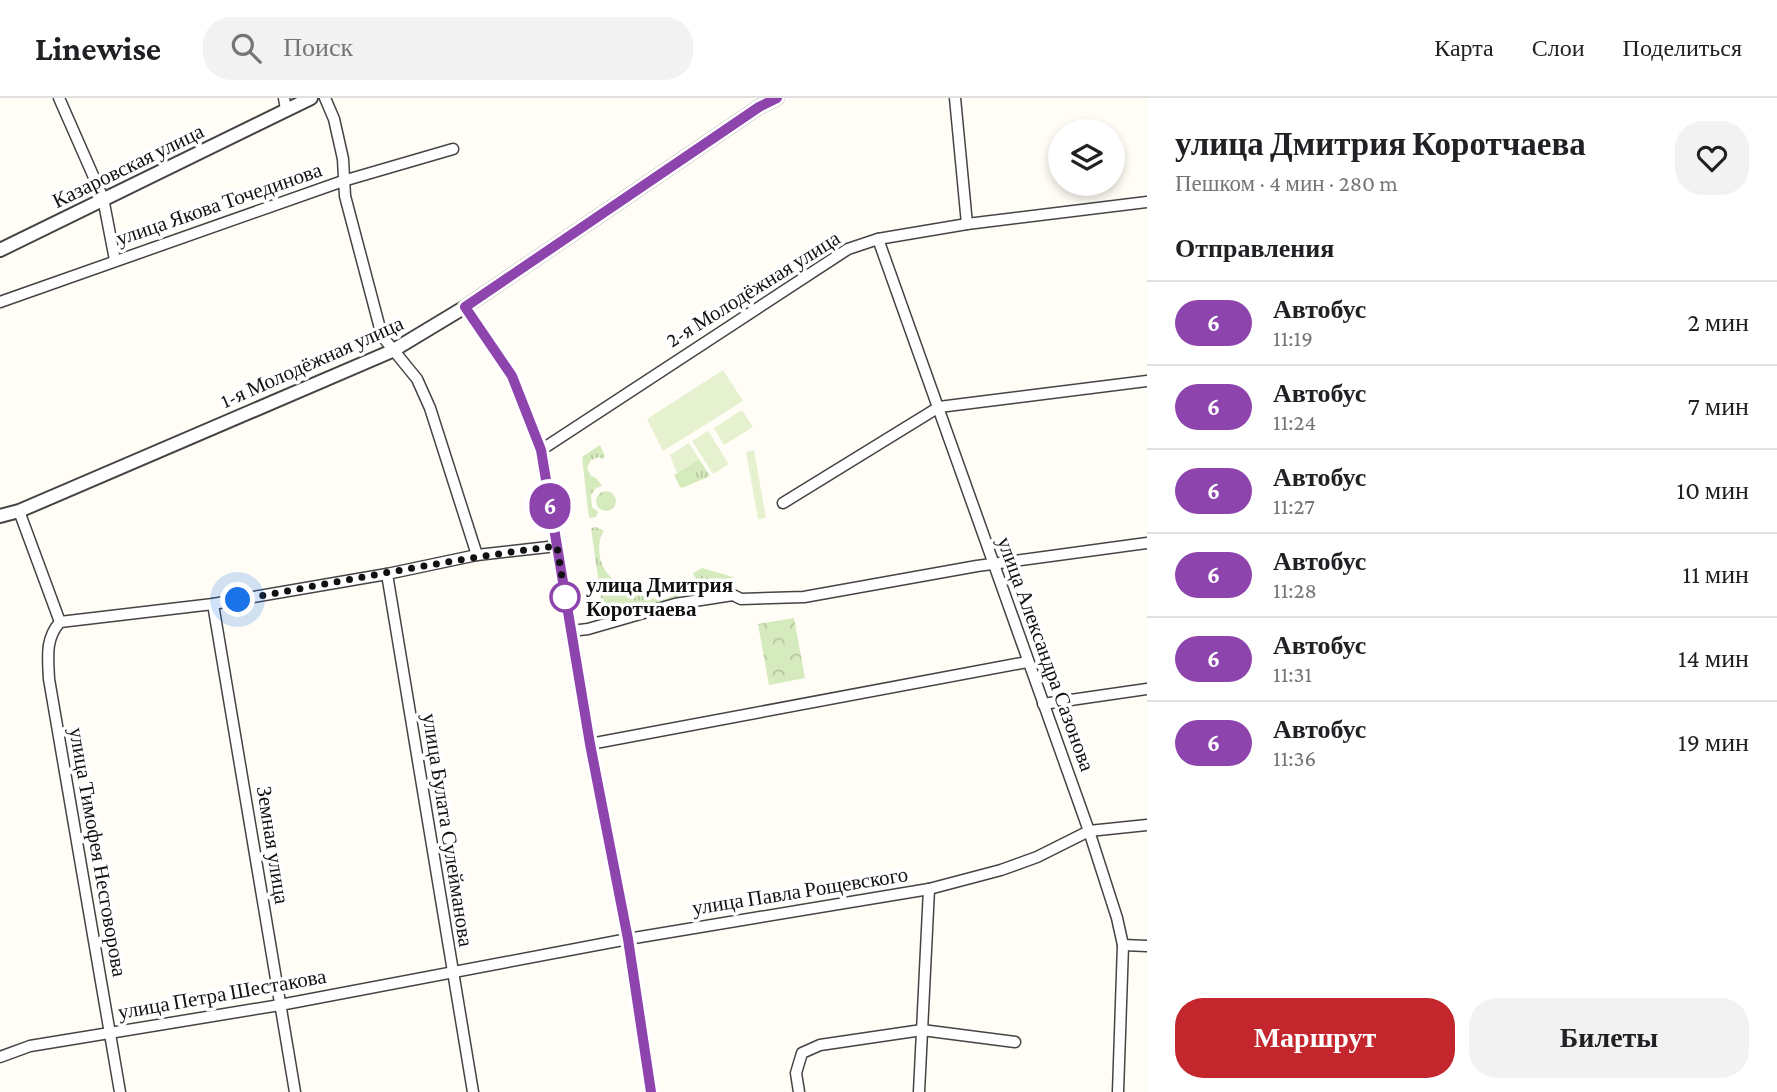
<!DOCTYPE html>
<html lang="ru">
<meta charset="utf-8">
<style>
:root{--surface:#fff;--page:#f2f2f2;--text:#202124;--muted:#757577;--line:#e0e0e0;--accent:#c4262e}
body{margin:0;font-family:"Crimson Pro",serif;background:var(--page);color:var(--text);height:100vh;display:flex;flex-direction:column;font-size:26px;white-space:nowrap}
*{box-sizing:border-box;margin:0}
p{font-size:23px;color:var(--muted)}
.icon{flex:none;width:38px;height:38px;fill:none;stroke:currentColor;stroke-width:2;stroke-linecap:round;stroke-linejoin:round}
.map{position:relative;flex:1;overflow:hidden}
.sheet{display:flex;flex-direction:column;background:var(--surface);width:630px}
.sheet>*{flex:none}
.badge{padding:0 14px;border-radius:23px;font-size:24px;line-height:46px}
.tools{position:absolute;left:1048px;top:21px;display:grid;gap:14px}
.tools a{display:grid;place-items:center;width:77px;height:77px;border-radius:50%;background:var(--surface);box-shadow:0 4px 10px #0003;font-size:35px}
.you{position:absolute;width:35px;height:35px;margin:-18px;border:5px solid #fff;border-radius:50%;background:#1a73e8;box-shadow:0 0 0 10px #1a73e833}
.map>.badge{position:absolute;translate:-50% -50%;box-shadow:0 0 0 4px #fff}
h2{padding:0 28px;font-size:26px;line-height:63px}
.round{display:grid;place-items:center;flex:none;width:74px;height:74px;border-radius:28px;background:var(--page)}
.head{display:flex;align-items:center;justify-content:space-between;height:119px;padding:0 28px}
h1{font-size:33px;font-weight:600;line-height:52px}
.button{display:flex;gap:14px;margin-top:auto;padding:14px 28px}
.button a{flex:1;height:80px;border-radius:28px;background:var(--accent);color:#fff;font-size:28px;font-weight:600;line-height:80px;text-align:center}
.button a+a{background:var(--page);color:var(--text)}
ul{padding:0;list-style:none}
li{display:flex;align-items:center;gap:21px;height:84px;padding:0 28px;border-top:2px solid var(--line)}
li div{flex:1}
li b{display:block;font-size:26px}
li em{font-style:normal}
li .badge{min-width:77px;font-weight:700;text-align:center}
header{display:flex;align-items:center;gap:42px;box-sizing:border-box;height:98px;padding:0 35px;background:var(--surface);border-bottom:2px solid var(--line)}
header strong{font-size:33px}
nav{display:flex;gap:38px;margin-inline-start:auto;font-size:24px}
.search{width:490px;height:63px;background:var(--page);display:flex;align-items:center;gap:18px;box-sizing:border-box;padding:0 24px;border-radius:28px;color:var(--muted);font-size:26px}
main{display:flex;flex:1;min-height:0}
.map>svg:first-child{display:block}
.grass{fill:url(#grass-tufts)}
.park{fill:url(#park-crowns)}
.pitch{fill:#e6f2cf}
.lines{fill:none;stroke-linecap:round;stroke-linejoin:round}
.minor-casing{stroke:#444;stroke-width:13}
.tertiary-casing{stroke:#444;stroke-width:16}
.minor{stroke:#fff;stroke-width:10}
.tertiary{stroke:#fff;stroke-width:12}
.line-casing{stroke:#fff;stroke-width:16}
.line{stroke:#8e44ad;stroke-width:10}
.walk{stroke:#111;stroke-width:7;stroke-dasharray:0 12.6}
.stop-dot{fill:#fff;stroke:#8e44ad;stroke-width:3.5}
.labels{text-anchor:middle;stroke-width:7;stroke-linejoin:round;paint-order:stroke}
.street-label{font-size:21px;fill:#111;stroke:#fff}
.stop-label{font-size:21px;font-weight:bold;fill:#111;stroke:#fff;text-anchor:start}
</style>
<header>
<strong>Linewise</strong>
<div class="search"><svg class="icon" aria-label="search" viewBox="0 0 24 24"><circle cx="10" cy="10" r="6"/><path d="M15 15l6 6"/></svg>Поиск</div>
<nav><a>Карта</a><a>Слои</a><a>Поделиться</a></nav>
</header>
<main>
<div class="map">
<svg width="1147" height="994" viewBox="0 0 1147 994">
<defs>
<pattern id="grass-tufts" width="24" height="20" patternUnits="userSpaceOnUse" patternTransform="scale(1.75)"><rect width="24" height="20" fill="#d5ebbd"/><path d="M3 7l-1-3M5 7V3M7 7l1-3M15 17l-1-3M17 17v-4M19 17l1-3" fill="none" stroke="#b6c8a1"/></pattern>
<pattern id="park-crowns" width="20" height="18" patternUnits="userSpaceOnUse" patternTransform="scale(1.75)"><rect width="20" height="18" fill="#d5ebbd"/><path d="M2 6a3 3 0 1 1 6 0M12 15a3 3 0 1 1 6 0" fill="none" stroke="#b6c8a1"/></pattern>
</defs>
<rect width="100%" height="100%" fill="#fffdf5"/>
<g class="grass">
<path d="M600 347 605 358 603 361 599 359 591 362 587 370 591 378 596 380 602 388 596 390 591 397 592 409 598 414 596 419 589 420 582 359Z"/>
<path d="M699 361 710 378 682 390 680 389 674 377Z"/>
<circle cx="606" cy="403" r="10"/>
<path d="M596 429 604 433C593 449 601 480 622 485 628 487 634 486 639 485 647 502 661 507 676 495L681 500 604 521 591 430Z"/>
<path d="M702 470 733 479 734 480 697 485 693 475Z"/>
</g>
<path class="park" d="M794 520 805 580 769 587 758 526Z"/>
<g class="pitch">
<path d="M723 272 743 303 663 353 647 321Z"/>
<path d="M742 312 753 329 724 347 714 330Z"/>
<path d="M708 333 729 366 713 376 692 343Z"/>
<path d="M689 345 699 361 677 375 670 357Z"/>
<path d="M754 352 766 420 758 421 746 354Z"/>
</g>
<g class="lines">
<g class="minor-casing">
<g id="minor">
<path d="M59 0 103 100 115 162"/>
<path d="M284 0 286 11"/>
<path d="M325 0 334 21 343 61 345 98 382 238 417 281 430 310 477 457"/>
<path d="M955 0 967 126"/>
<path d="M878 141 1089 733 1117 820 1123 847 1118 994"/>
<path d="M0 204 343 83 453 51"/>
<path d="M465 209 512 278 541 352 590 646 628 841 651 994"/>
<path d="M541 352 848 151 878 141 967 126 1147 104"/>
<path d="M783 405 939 309 1147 283"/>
<path d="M19 413 60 524"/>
<path d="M387 476 473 994"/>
<path d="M213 506 295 994"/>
<path d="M60 524 213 506 387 476 477 457 557 448"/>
<path d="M60 524C45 541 48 559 49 581L120 994"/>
<path d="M571 533 588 531 675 506 733 497 741 501 804 499 977 468 1147 445"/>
<path d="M1043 606 1147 591"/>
<path d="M590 646 1027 564"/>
<path d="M1123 847 1147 848"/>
<path d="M0 959 30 948 280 907 628 841 929 791 1001 772 1037 759 1089 733 1147 727"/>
<path d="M799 994 796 975 802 955 820 947 922 932 1015 944"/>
<path d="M919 994 929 791"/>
</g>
</g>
<g class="tertiary-casing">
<g id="tertiary">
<path d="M0 152 311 0"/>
<path d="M0 418 19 413 392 253 465 209 759 9 777 0"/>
</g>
</g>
<use href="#minor" class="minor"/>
<use href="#tertiary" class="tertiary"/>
</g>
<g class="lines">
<g class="line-casing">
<path id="line" d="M651 994 628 841 590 646 541 352 512 278 465 209 759 9 777 0"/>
</g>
<use href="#line" class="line"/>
<path class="walk" d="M238 502C344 483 450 461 557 448L565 499"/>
</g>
<circle class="stop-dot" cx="565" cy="499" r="14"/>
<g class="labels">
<g class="street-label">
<text transform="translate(128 68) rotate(-26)" y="7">Казаровская улица</text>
<text transform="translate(219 106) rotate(-19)" y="7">улица Якова Точединова</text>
<text transform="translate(753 191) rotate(-32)" y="7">2-я Молодёжная улица</text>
<text transform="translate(312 264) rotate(-24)" y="7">1-я Молодёжная улица</text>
<text transform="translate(1046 556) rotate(70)" y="7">улица Александра Сазонова</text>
<text transform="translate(448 732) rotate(81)" y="7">улица Булата Сулейманова</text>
<text transform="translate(273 747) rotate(81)" y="7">Земная улица</text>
<text transform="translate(98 754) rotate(80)" y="7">улица Тимофея Несговорова</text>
<text transform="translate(800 793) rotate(-9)" y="7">улица Павла Рощевского</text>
<text transform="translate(222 896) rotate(-10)" y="7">улица Петра Шестакова</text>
</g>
<g class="stop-label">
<text x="586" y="494">улица Дмитрия<tspan x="586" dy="24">Коротчаева</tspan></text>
</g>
</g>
</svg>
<div class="tools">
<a><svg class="icon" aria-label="layers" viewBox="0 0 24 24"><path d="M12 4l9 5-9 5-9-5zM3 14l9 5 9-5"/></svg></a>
</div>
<div class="you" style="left:238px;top:502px"></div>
<b class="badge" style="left:550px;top:408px;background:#8e44ad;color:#fff">6</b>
</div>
<section class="sheet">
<div class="head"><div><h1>улица Дмитрия Коротчаева</h1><p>Пешком · 4 мин · 280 m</p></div><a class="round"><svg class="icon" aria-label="heart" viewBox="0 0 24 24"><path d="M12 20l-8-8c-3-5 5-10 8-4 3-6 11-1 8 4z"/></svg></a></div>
<h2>Отправления</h2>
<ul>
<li><span class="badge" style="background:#8e44ad;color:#fff">6</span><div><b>Автобус</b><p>11:19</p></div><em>2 мин</em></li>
<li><span class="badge" style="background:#8e44ad;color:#fff">6</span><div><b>Автобус</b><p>11:24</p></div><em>7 мин</em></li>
<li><span class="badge" style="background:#8e44ad;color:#fff">6</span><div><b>Автобус</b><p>11:27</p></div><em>10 мин</em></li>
<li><span class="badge" style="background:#8e44ad;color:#fff">6</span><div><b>Автобус</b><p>11:28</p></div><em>11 мин</em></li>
<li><span class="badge" style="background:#8e44ad;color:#fff">6</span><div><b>Автобус</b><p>11:31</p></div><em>14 мин</em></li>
<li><span class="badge" style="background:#8e44ad;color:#fff">6</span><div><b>Автобус</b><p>11:36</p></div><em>19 мин</em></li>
</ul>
<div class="button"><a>Маршрут</a><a>Билеты</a></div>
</section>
</main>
